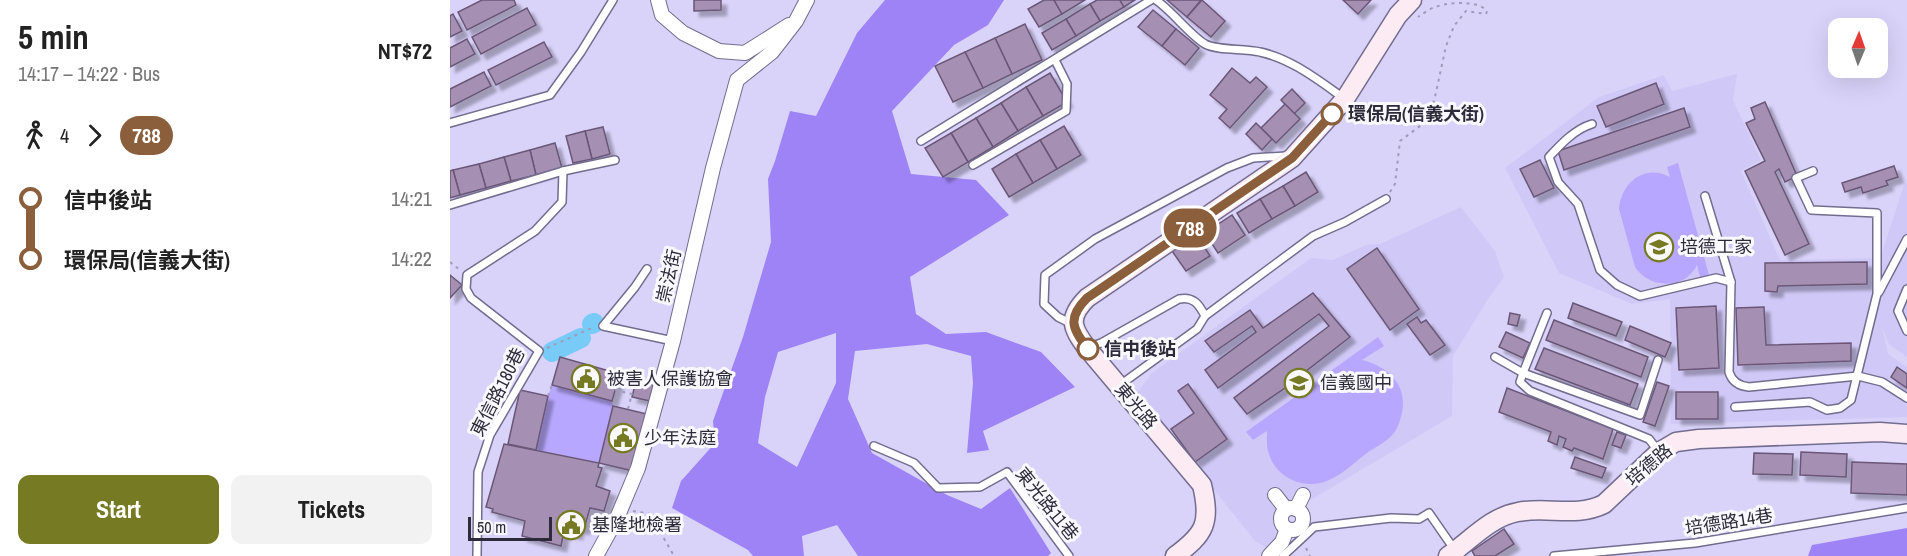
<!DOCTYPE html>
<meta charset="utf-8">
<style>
:root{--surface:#fff;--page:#f2f2f2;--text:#222;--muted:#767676;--accent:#767a23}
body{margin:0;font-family:"Archivo Narrow","Noto Sans TC",sans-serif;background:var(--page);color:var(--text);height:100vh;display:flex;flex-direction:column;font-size:22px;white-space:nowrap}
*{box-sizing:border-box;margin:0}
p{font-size:20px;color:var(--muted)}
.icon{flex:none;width:33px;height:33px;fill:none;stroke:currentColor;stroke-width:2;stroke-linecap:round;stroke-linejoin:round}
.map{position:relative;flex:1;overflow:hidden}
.drawer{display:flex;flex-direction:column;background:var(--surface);width:450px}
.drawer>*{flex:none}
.badge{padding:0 12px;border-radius:20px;font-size:21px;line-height:39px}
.needle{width:39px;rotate:2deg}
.controls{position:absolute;left:1378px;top:18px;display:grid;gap:12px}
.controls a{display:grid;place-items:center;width:60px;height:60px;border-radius:12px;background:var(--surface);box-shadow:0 6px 24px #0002;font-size:30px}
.scale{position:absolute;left:18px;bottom:15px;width:84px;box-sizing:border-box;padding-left:6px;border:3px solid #2d2a39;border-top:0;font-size:16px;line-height:21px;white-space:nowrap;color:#2d2a39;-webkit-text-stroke:4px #f9f9fd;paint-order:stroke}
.map>.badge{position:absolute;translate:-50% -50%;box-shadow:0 0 0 3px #fff}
.legs{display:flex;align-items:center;gap:9px;height:66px;padding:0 18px;font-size:20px}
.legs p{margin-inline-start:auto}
.summary{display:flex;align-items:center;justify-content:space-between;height:102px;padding:0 18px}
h1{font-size:33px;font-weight:700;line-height:45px}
.primary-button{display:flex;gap:12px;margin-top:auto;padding:12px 18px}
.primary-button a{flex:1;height:69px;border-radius:12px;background:var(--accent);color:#fff;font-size:24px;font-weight:700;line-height:69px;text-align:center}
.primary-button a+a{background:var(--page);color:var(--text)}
ul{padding:0 18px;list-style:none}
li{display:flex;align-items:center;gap:21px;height:60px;font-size:22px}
li i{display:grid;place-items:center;width:9px;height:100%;margin:0 8px;background:currentColor}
li i::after{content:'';width:15px;height:15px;margin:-8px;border:4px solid;border-radius:50%;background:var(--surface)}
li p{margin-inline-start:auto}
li:first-child i{background:linear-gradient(#0000 50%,currentColor 0)}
li:last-child i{background:linear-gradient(currentColor 50%,#0000 0)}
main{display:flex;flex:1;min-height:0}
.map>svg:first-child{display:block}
.built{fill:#d0c9f7}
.green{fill:#b8a7fe}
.forest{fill:#9e83f7;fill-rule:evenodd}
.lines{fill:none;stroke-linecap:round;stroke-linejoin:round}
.river{stroke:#78cbf6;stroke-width:20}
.building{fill:#a590b3;stroke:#6b5777;stroke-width:1.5;filter:url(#shadow)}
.lane-casing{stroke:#726c8f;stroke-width:10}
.street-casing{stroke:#726c8f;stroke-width:16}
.secondary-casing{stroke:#726c8f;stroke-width:21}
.path{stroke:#a09bba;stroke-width:2;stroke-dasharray:3 4.5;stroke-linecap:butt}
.lane{stroke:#fff;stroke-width:7}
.street{stroke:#fff;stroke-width:14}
.secondary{stroke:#fcebf2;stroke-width:18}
.line-1-casing{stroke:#fff;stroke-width:14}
.line-1{stroke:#8b5e3c;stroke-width:9}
.stop-1-dot{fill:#fff;stroke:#8b5e3c;stroke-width:3}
.labels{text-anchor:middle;stroke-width:6;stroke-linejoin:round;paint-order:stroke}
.stop-label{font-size:18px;font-weight:bold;fill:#2d2a39;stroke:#f9f9fd;text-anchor:start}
.poi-label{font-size:18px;fill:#2d2a39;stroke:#f9f9fd;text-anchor:start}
.street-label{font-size:18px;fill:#2d2a39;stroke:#f9f9fd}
</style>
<main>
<section class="drawer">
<div class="summary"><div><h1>5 min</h1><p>14:17 – 14:22 · Bus</p></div><b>NT$72</b></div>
<div class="legs"><svg class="icon" aria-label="walk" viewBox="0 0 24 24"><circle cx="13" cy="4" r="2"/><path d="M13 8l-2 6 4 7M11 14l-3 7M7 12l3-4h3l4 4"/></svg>4<svg class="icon" aria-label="forward" viewBox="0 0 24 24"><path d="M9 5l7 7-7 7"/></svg><b class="badge" style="background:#8b5e3c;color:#fff">788</b></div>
<ul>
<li><i style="color:#8b5e3c"></i><b>信中後站</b><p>14:21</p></li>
<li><i style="color:#8b5e3c"></i><b>環保局(信義大街)</b><p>14:22</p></li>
</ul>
<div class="primary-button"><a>Start</a><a>Tickets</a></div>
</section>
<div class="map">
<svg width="1457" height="556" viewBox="0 0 1457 556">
<defs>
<filter id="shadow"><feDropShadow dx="5.5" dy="5.5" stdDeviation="1.5" flood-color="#0004"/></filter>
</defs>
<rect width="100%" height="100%" fill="#d9d3fa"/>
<g class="built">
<path d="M1287 74 1283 100 1311 160 1291 171 1330 260 1430 258 1454 185 1457 183V357L1439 344 1432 327 1438 354 1457 367V417L1221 424 1220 299 1182 304 1109 273 1055 168 1149 97 1214 75 1222 91Z"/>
<path d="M1011 207 1045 251 1054 277 1038 299 1003 356 1002 416 859 501 853 496 845 493 842 499 827 513V541L822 551 805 541 687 393 702 373 861 258 883 260 916 245 930 244Z"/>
</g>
<g class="green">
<path d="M1228 163 1259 275 1250 277 1247 265C1235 291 1198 288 1185 267L1169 209C1171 183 1194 163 1220 177L1217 167Z"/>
<path d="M928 337 934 346 912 360C937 366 958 384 952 413 950 420 948 429 943 434 937 442 925 447 917 453 905 462 893 474 879 480 857 491 826 479 819 454 816 447 817 439 817 431L803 440 796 432Z"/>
<path d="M102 385 162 401 163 406 149 463 86 450 98 396Z"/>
</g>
<g class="forest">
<path d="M435 0H554L538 25 504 45 442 111 461 174 526 180 559 215 460 277 466 314 496 334 536 332 591 352 625 387 533 431 539 450 517 453 523 383 521 356 477 344 405 351 398 399 422 453 497 495 531 509 560 488 601 553 598 556H408L387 525 352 536 354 556H303L298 550 222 508 231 481 265 443 263 421 293 337 321 242 318 179 325 161 340 111 366 116 407 33ZM386 333V383L347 467 308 443 315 397 328 352Z"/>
<path d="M1457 528V556H1358L1362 545Z"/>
</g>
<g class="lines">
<g class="river">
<path d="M142 324 144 323"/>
<path d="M102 352 131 338"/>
</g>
</g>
<g class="building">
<path d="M32 0H64L66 5 17 30 8 12Z"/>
<path d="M244 0H271V10L244 11Z"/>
<path d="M594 0H604L612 14 589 27 578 9Z"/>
<path d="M604 0H635L612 14Z"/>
<path d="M647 0H670L674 7 650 21 640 4Z"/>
<path d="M670 0H685L674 7Z"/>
<path d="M717 0H751L737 17Z"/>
<path d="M752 0 775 21 761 37 737 17Z"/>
<path d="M893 0H921L908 14Z"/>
<path d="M640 4 650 21 626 36 616 19Z"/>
<path d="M77 8 86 25 31 54 22 37Z"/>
<path d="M703 10 726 29 712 46 688 27Z"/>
<path d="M3 14 12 31 0 37V16Z"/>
<path d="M616 19 626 36 602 50 592 33Z"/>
<path d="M575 24 592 60 562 74 545 38Z"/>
<path d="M726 29 749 48 735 65 712 46Z"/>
<path d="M545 38 562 74 533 88 515 52Z"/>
<path d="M17 39 25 54 0 67V48Z"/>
<path d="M94 42 102 57 46 85 38 70Z"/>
<path d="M515 52 533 88 503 102 485 66Z"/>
<path d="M782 68 800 83 806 77 817 87 780 128 769 118 777 109 760 95Z"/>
<path d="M34 72 41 86 0 107V89Z"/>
<path d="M600 73 617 102 593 116 576 87Z"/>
<path d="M1206 83 1214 104 1156 127 1147 106Z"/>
<path d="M576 87 593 116 568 131 551 103Z"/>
<path d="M842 89 855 103 844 114 831 100Z"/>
<path d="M1315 102 1347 176 1335 182 1329 169 1325 172 1359 244 1335 255 1295 171 1315 161 1296 123 1305 119 1301 108Z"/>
<path d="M551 103 568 131 543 147 526 118Z"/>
<path d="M835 104 850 119 826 143 811 128Z"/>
<path d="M1234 108 1240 127 1114 170 1108 151Z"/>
<path d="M526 118 543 147 518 162 501 133Z"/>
<path d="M806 123 822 139 812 150 796 134Z"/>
<path d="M614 126 631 155 607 169 590 140Z"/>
<path d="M153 127 160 154 142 159 135 131Z"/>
<path d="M135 131 142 159 123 163 116 136Z"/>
<path d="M501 133 518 162 493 177 475 148Z"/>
<path d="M590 140 607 169 583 183 566 154Z"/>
<path d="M105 143 112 168 86 175 80 150Z"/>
<path d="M80 150 86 175 61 181 54 157Z"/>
<path d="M566 154 583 183 559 197 542 169Z"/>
<path d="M54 157 61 181 36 188 29 164Z"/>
<path d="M1090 160 1104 188 1084 197 1070 169Z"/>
<path d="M29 164 36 188 10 195 3 170Z"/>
<path d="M1444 166 1448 177 1436 181 1438 185 1413 193 1411 187 1395 192 1392 183Z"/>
<path d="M3 170 10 195 0 198V171Z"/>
<path d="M856 172 868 192 845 206 833 186Z"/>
<path d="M833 186 845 206 822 219 810 199Z"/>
<path d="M810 199 822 219 799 233 787 213Z"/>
<path d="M782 215 795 235 768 253 755 233Z"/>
<path d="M747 235 760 256 736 271 722 251Z"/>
<path d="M927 248 969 309 940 330 897 269Z"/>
<path d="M1417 262V284L1328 286 1327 292 1315 291V263Z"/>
<path d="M0 275 12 285 0 298Z"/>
<path d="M863 293 900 337 855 372 862 381 847 392 841 384 797 414 784 398 879 326 869 314 768 388 755 370 806 332 802 326 764 352 755 341 800 310 813 328Z"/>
<path d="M1123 303 1172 322 1166 336 1118 318Z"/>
<path d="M1266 306 1269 368 1229 370 1226 308Z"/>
<path d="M1314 307 1316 345 1401 343V361L1288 365 1286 308Z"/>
<path d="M1060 313 1070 315 1067 326 1058 324Z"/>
<path d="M967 317 971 323 976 320 995 345 980 355 957 324Z"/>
<path d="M1104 320 1198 357 1191 377 1096 340Z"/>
<path d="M1180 326 1221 343 1215 357 1175 340Z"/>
<path d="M1056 332 1080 343 1073 358 1049 347Z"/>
<path d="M1094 348 1188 384 1180 405 1085 369Z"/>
<path d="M110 357 170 374 162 401 102 385Z"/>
<path d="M1447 367 1457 374V388L1441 377Z"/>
<path d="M186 381 204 385 200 401 182 397Z"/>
<path d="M1207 382 1219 386 1205 426 1193 422Z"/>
<path d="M738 384 777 439 745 462 721 429 744 413 728 391Z"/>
<path d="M1057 388 1163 429 1153 459 1124 448 1122 451 1113 447 1116 439 1109 436 1107 445 1098 441 1101 432 1049 412Z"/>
<path d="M70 390 98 396 86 450 58 444Z"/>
<rect x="1226" y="392" width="42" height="27"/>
<path d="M163 406 197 414 183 471 149 463Z"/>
<path d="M1167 432 1176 435 1171 448 1162 445Z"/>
<path d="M54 444 149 463 148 467 152 468 146 486 160 491 154 511 140 508 134 529 128 528 127 534 114 531 111 546 72 536 75 521 42 512 43 509 36 507Z"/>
<path d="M1351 452 1397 454 1396 477 1350 475Z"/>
<path d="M1304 453 1343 454 1342 475 1303 474Z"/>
<path d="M1125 457 1156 468 1152 478 1121 468Z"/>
<path d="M1402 462 1457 464V495L1401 493Z"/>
<path d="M1054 529 1064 544 1045 556H1025L1022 551Z"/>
</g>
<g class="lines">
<g class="lane-casing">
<g id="lane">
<path d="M706 0C723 12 739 34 755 44 768 51 794 48 810 52 842 59 868 80 895 99"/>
<path d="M0 123 100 95 131 52 163 0"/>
<path d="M1142 124C1125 129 1111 144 1099 157L1108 182 1128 204 1150 270 1167 285 1190 296 1266 278 1281 282"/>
<path d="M471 141 701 0"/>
<path d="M523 165 616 111 617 84 605 60"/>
<path d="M1255 196 1281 282 1279 372C1282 382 1289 386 1299 387L1408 376 1432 382 1457 398"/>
<path d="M0 205 113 171 165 160"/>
<path d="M197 269 185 287 153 326 223 341"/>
<path d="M1457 289 1448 311 1457 331"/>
<path d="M1429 292 1457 239"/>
<path d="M755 316 863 236 895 222 936 199"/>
<path d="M622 324 608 317 594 304 595 275 645 239 777 168 803 158 836 156"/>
<path d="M639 347 651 343 729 299C743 296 749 304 755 316L747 329 670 385"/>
<path d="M1045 357 1073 373 1097 313"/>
<path d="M1208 360 1190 415 1073 373 1070 382 1080 391 1199 439 1209 452"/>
<path d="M1285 407 1360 402 1377 410 1390 408 1401 400 1427 294V213L1361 210 1346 178 1363 171"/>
<path d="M424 446 464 463 488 488 530 487 557 472 619 556"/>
<path d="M27 556 28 472 40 435 89 351 21 298 16 289 17 275 85 231 112 202 113 171"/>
<path d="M833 556 864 527 941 518 969 519 979 513 1004 549"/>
<path d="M1104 556 1245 543 1457 508"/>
</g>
</g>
<g class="street-casing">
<g id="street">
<path d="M208 0 212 15 233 33 269 51 295 53 339 25"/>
<path d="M825 495 836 509"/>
<circle cx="842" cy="519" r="11"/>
<path d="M846 509 853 495"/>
<path d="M146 556 167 518 188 468 223 341 263 168 287 80 322 52 346 21 357 0"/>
<path d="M819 556 832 542 837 529"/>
</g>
</g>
<g class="secondary-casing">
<g id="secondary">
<path d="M725 556C755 534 761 523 752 485L637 348C622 328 617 318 637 298L842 158 895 99 948 15 962 0"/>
<path d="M998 556C1020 541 1040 517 1068 512 1097 506 1126 518 1154 504L1209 452 1226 442 1249 439 1430 432 1457 434"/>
</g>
</g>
<g class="path">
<path d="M940 192 945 184 950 141 978 120 985 97 996 46 1004 26 1016 11 1036 14 1037 11C1028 0 999 2 985 7 979 9 973 14 968 17"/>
<path d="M0 262 10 270"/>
<path d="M97 348 144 327"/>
<path d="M165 390 182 394 178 409"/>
<path d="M98 396 102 385"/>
<path d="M183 511 200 514 224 556"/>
<path d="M856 548 860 556"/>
</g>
<use href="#lane" class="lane"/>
<use href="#street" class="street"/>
<use href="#secondary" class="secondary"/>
</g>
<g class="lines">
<g class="line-1-casing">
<path id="line-1" d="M638 349C622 329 617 318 637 298L842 158 882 114"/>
</g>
<use href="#line-1" class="line-1"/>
</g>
<defs>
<g id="school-ring" transform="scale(1.5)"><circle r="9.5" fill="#f9f9fd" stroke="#767a23" stroke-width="1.5"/><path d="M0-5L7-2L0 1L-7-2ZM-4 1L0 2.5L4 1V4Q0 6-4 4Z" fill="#767a23"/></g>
<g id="civic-ring" transform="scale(1.5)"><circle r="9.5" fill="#f9f9fd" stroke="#767a23" stroke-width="1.5"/><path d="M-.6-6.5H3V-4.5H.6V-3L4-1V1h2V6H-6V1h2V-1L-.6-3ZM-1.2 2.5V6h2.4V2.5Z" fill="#767a23"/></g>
</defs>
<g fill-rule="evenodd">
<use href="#school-ring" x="1209" y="247"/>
<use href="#civic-ring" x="136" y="379"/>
<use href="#school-ring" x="849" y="383"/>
<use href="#civic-ring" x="173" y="438"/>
<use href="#civic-ring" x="121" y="525"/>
</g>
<g class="stop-1-dot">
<circle cx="882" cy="114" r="10"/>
<circle cx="638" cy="349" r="10"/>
</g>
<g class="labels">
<g class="stop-label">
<text x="898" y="120">環保局(信義大街)</text>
<text x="654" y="355">信中後站</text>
</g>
<g class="poi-label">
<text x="1230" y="253">培德工家</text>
<text x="157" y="385">被害人保護協會</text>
<text x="870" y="389">信義國中</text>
<text x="194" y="444">少年法庭</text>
<text x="142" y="531">基隆地檢署</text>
</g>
<g class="street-label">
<text transform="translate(219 276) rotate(-77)" y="6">崇法街</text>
<text transform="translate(48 392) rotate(-63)" y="6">東信路180巷</text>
<text transform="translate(686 406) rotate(50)" y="6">東光路</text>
<text transform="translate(1199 465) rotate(-40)" y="6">培德路</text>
<text transform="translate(597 504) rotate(51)" y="6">東光路11巷</text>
<text transform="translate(1279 522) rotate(-9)" y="6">培德路14巷</text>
</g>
</g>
</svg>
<div class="controls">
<a><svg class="needle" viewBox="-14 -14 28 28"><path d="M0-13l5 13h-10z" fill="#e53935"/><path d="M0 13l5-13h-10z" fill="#767676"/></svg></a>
</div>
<div class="scale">50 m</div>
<b class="badge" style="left:740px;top:228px;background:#8b5e3c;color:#fff">788</b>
</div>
</main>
